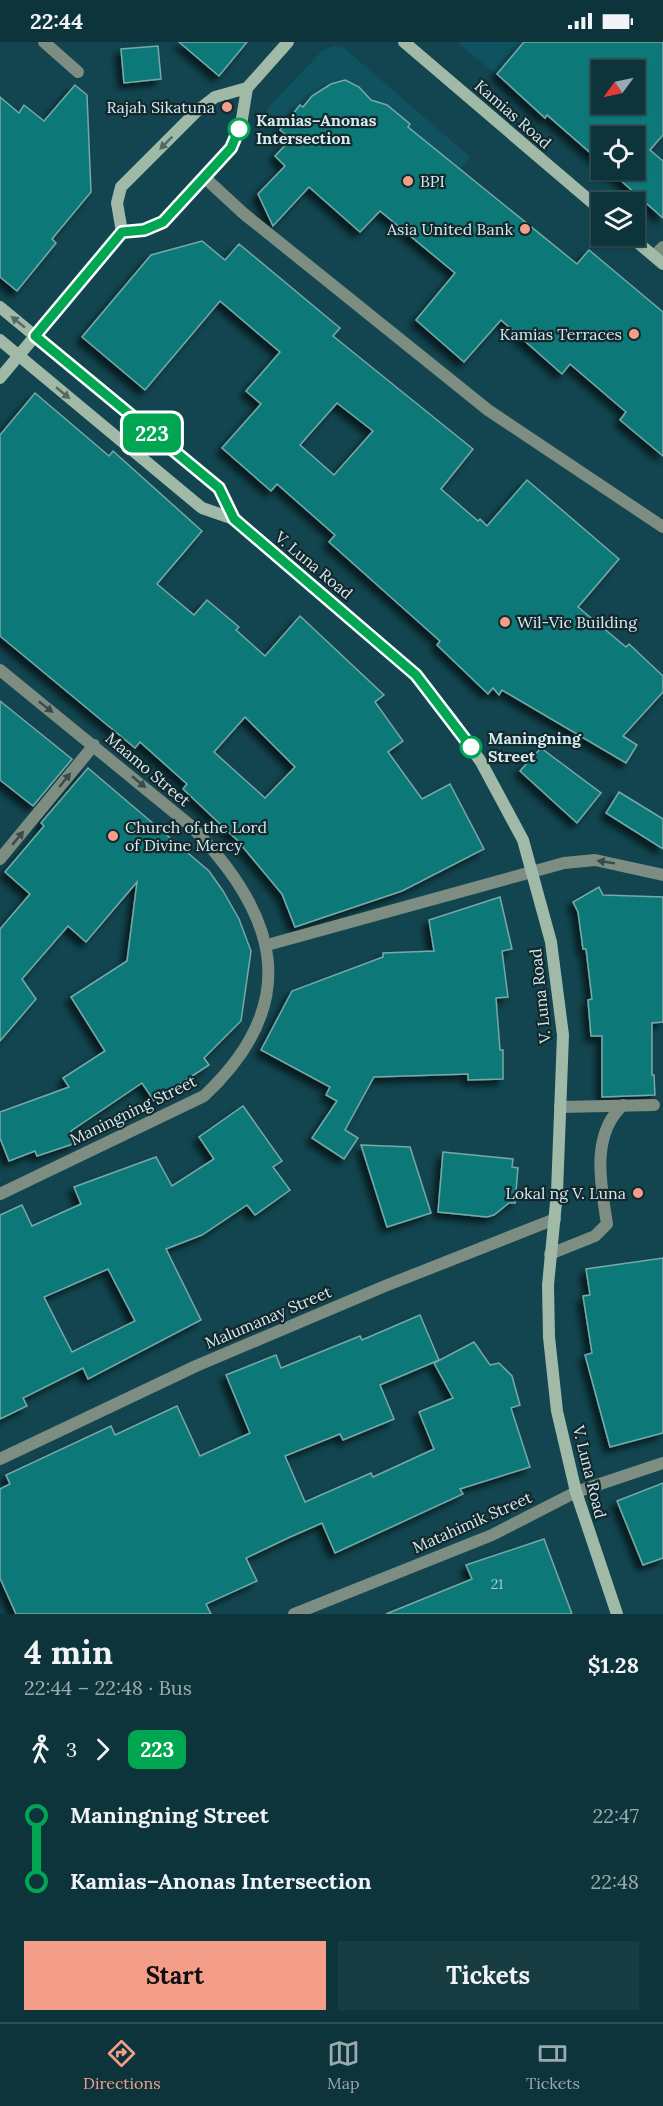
<!DOCTYPE html>
<meta charset="utf-8">
<style>
:root{--surface:#0e343b;--page:#173c42;--text:#f1f3f6;--muted:#9baaaf;--line:#2e4f55;--accent:#f49e89}
body{margin:0;font-family:Lora,serif;background:var(--page);color:var(--text);height:100vh;display:flex;flex-direction:column;font-size:22px;white-space:nowrap}
*{box-sizing:border-box;margin:0}
p{font-size:20px;color:var(--muted)}
.icon{flex:none;width:33px;height:33px;fill:none;stroke:currentColor;stroke-width:2;stroke-linecap:round;stroke-linejoin:round}
.map{position:relative;height:1572px;overflow:hidden}
.side{display:flex;flex-direction:column;background:var(--surface);flex:1}
.side>*{flex:none}
.badge{padding:0 12px;border-radius:9px;font-size:21px;line-height:39px}
.needle{width:39px;rotate:237deg}
.controls{position:absolute;left:591px;top:18px;display:grid;gap:12px}
.controls a{display:grid;place-items:center;width:54px;height:54px;border-radius:0px;background:var(--surface);box-shadow:0 2px 4px #0004,0 0 0 2px var(--line);font-size:30px}
.map>.badge{position:absolute;translate:-50% -50%;box-shadow:0 0 0 3px #fff}
.legs{display:flex;align-items:center;gap:9px;height:66px;padding:0 24px;font-size:20px}
.legs p{margin-inline-start:auto}
.headline{display:flex;align-items:center;justify-content:space-between;height:102px;padding:0 24px}
h1{font-size:33px;font-weight:800;line-height:45px}
.button{display:flex;gap:12px;margin-top:auto;padding:12px 24px}
.button a{flex:1;height:69px;border-radius:0px;background:var(--accent);color:#111;font-size:24px;font-weight:800;line-height:69px;text-align:center}
.button a+a{background:var(--page);color:var(--text)}
ul{padding:0 24px;list-style:none}
li{display:flex;align-items:center;gap:21px;height:66px;font-size:22px}
li i{display:grid;place-items:center;width:9px;height:100%;margin:0 8px;background:currentColor}
li i::after{content:'';width:15px;height:15px;margin:-8px;border:4px solid;border-radius:50%;background:var(--surface)}
li p{margin-inline-start:auto}
li:first-child i{background:linear-gradient(#0000 50%,currentColor 0)}
li:last-child i{background:linear-gradient(currentColor 50%,#0000 0)}
.status{display:flex;justify-content:space-between;align-items:center;height:42px;padding:0 30px;background:var(--surface);direction:ltr}
.status svg{height:16px;fill:currentColor}
.menu{display:flex;justify-content:space-around;align-items:center;height:84px;border-top:2px solid var(--line);background:var(--surface);font-size:16px;color:var(--muted)}
.menu a{display:grid;justify-items:center;gap:3px}
.menu .current{color:var(--accent)}
.map>svg:first-child{display:block}
.built{fill:#10525f}
.building{fill:#0d7878;stroke:#76a9a8;stroke-width:1.5;fill-rule:evenodd;filter:url(#shadow)}
.lines{fill:none;stroke-linecap:round;stroke-linejoin:round}
.lane{stroke:#7e8d82;stroke-width:12}
.street{stroke:#7e8d82;stroke-width:12}
.secondary{stroke:#a1baa8;stroke-width:12}
.oneway{fill:#536a64}
.oneway2{fill:#394b4a}
.line-1-casing{stroke:#fff;stroke-width:14}
.line-1{stroke:#00a651;stroke-width:9}
.poi-dot{fill:#f49e89;stroke:#14282c;stroke-width:2}
.stop-1-dot{fill:#fff;stroke:#00a651;stroke-width:3}
.labels{text-anchor:middle;stroke-width:4.5;stroke-linejoin:round;paint-order:stroke}
.number-label{font-size:14px;fill:#a1ced3}
.poi-label{font-size:16px;fill:#d2ebf1;stroke:#14282c;text-anchor:end}
.street-label{font-size:16px;fill:#d2ebf1;stroke:#14282c}
.stop-label{font-size:16px;font-weight:bold;fill:#d2ebf1;stroke:#14282c;text-anchor:start}
</style>
<div class="status"><b>22:44</b><svg viewBox="0 0 49 12"><path d="M0 12V9h3v3zM5 12V6h3v6zM10 12V3h3v9zM15 12V0h3v12zM26 1h20v11H26zM47 4h2v5h-2z"/></svg></div>
<div class="map">
<svg width="663" height="1572" viewBox="0 0 663 1572">
<defs>
<filter id="shadow"><feDropShadow dx="-5.5" dy="5.5" stdDeviation="3" flood-color="#0009"/></filter>
</defs>
<rect width="100%" height="100%" fill="#12454f"/>
<g class="built">
<path d="M457 0H573L525 56Z"/>
<path d="M333 4 344 6 470 115 408 192 266 76 268 66 322 9Z"/>
</g>
<g class="building">
<path d="M179 0H247L219 34Z"/>
<path d="M524 0H663V93L650 108 663 119V176L609 128H634V94H602V121L547 73 545 76 497 32ZM602 28H634V62H602Z"/>
<path d="M158 4 161 37 124 41 121 7Z"/>
<path d="M345 38 359 45 371 58 387 63 410 82 408 85 577 222 589 208 663 270V414L620 378 626 370 570 322 562 332 501 278 464 320 416 278 455 231 380 169 360 190 309 145 273 184 258 152 285 124 275 114 291 97 280 88 300 63 303 65 312 54 331 42Z"/>
<path d="M75 43 87 53 91 150 52 197 56 201 17 249 0 235V55L19 71 24 63 44 79Z"/>
<path d="M202 199 225 218 239 202 340 286 333 294 473 407 441 447 478 479 480 477 487 484 527 438 619 517 578 565 626 605 629 602 663 634V650L623 694 637 703 626 721 502 648 499 653 493 646 488 652 437 603 440 599 329 500 335 493 277 442 271 449 222 406 261 362 246 349 280 310 220 259 145 348 82 295 151 213ZM337 361 373 389 334 433 300 403Z"/>
<path d="M35 351 109 414 113 409 202 489 157 542 194 573 207 558 239 585 236 588 265 614 300 574 384 653 375 660 403 699 388 710 422 757 450 742 484 807 402 849 295 885 282 852 237 798 183 747 187 742 140 700 135 706 0 594V393ZM245 675 295 725 265 756 214 710Z"/>
<path d="M0 659 72 717 33 764 0 738Z"/>
<path d="M541 706 601 751 577 781 520 729Z"/>
<path d="M88 726 209 829 223 849 239 877 251 909 241 979 204 1016 209 1023 154 1059 142 1041 71 1089 76 1101 37 1114 35 1109 9 1119 0 1096V1070L69 1045 63 1036 105 1009 71 955 127 919 137 840 86 900 68 884 22 937 36 957 0 999V887L30 852 5 830 44 784 41 781 46 775Z"/>
<path d="M619 750 663 777V807L606 771Z"/>
<path d="M599 845 603 853 663 855V980L652 981V1033H654L655 1053 602 1055V994H591L588 958 592 957 586 907H583L578 870 573 860Z"/>
<path d="M500 855 512 907 502 909 508 955 496 956 500 1008H503V1037L468 1038V1032L374 1035 345 1088 358 1096 344 1117 312 1096 337 1059 326 1053 330 1045 261 1008 292 949 383 915V911L434 909 429 878Z"/>
<path d="M243 1064 282 1119 273 1125 290 1148 255 1173 247 1163 202 1193 166 1207 201 1278 88 1337 83 1326 23 1356 27 1364 0 1377V1173L22 1163 32 1184 81 1162 74 1145 156 1115 172 1144 214 1117 199 1095ZM108 1227 135 1279 72 1310 44 1255Z"/>
<path d="M361 1103 410 1105 431 1171 387 1185Z"/>
<path d="M443 1110 513 1117 512 1125 518 1126 515 1161H509L494 1173 487 1175 438 1170Z"/>
<path d="M663 1216V1391L610 1405 585 1313 592 1311 583 1254 590 1253 586 1227Z"/>
<path d="M420 1273 439 1318 380 1343 394 1377 343 1398 340 1392 285 1414 305 1460 371 1431 373 1435 434 1407 419 1370 453 1356 434 1321 474 1300 490 1323 499 1321 512 1334 520 1363 511 1366 530 1425 460 1447 463 1452 335 1511 322 1481 288 1496 246 1516 257 1539 206 1562 211 1572H16L0 1536V1447L10 1442 6 1433 111 1384 115 1393 177 1364 200 1414 250 1391 226 1333 276 1313 281 1326 360 1294 362 1298Z"/>
<path d="M663 1441V1516L643 1523 617 1459Z"/>
<path d="M544 1497 572 1572H386L472 1537 466 1523Z"/>
</g>
<g class="lines">
<g class="lane">
<path d="M44 0 78 30"/>
<path d="M204 135 243 171 488 368 663 485"/>
<path d="M654 214 663 205"/>
<path d="M560 1065 654 1063"/>
<path d="M550 1212 595 1194 607 1182C601 1143 590 1093 623 1063"/>
</g>
<g class="street">
<path d="M0 628 191 784C278 873 304 960 204 1054L0 1152"/>
<path d="M0 817 94 703"/>
<path d="M267 903 564 821 595 818 663 833"/>
<path d="M0 1417 196 1324 385 1244 555 1177"/>
<path d="M294 1572 492 1493 576 1450 663 1421"/>
</g>
<g class="secondary">
<path d="M404 0 602 169"/>
<path d="M122 190 117 161 121 145 197 69 215 55 247 46"/>
<path d="M630 194 663 222"/>
<path d="M0 265 219 446 234 477"/>
<path d="M0 298 202 466 234 477 415 633 451 677 481 720 523 798 551 900 563 993 557 1150 548 1243 549 1295 557 1369 576 1450 617 1572"/>
<path d="M0 336 122 190 144 188 163 180 231 106 241 83 247 46 288 0"/>
</g>
</g>
<defs><path id="oneway-solid" d="M-6-.8H1V-3.2L6.5 0L1 3.2V.8H-6Z" transform="scale(1.5)"/></defs>
<g class="oneway">
<use href="#oneway-solid" transform="translate(166 101) rotate(135)"/>
<use href="#oneway-solid" transform="translate(18 280) rotate(-141)"/>
<use href="#oneway-solid" transform="translate(63 351) rotate(40)"/>
</g>
<g class="oneway2">
<use href="#oneway-solid" transform="translate(46 665) rotate(38)"/>
<use href="#oneway-solid" transform="translate(65 738) rotate(-51)"/>
<use href="#oneway-solid" transform="translate(139 740) rotate(40)"/>
<use href="#oneway-solid" transform="translate(18 796) rotate(-50)"/>
<use href="#oneway-solid" transform="translate(606 820) rotate(-171)"/>
</g>
<g class="lines">
<g class="line-1-casing">
<path id="line-1" d="M239 87 231 106 163 180 144 188 122 190 35 294 219 446 234 477 416 633 471 705"/>
</g>
<use href="#line-1" class="line-1"/>
</g>
<g class="poi-dot">
<circle cx="227" cy="65" r="6"/>
<circle cx="408" cy="139" r="6"/>
<circle cx="525" cy="187" r="6"/>
<circle cx="634" cy="292" r="6"/>
<circle cx="505" cy="580" r="6"/>
<circle cx="113" cy="794" r="6"/>
<circle cx="638" cy="1151" r="6"/>
</g>
<g class="stop-1-dot">
<circle cx="239" cy="87" r="10"/>
<circle cx="471" cy="705" r="10"/>
</g>
<g class="labels">
<g class="number-label">
<text x="497" y="1547">21</text>
</g>
<g class="poi-label">
<text x="215" y="71">Rajah Sikatuna</text>
<text x="420" y="145" text-anchor="start">BPI</text>
<text x="513" y="193">Asia United Bank</text>
<text x="622" y="298">Kamias Terraces</text>
<text x="517" y="586" text-anchor="start">Wil-Vic Building</text>
<text x="125" y="791" text-anchor="start">Church of the Lord<tspan x="125" dy="18">of Divine Mercy</tspan></text>
<text x="626" y="1157">Lokal ng V. Luna</text>
</g>
<g class="street-label">
<text transform="translate(513 72) rotate(41)" y="6">Kamias Road</text>
<text transform="translate(314 523) rotate(40)" y="6">V. Luna Road</text>
<text transform="translate(148 727) rotate(40)" y="6">Maamo Street</text>
<text transform="translate(540 954) rotate(-96)" y="6">V. Luna Road</text>
<text transform="translate(133 1068) rotate(-26)" y="6">Maningning Street</text>
<text transform="translate(268 1275) rotate(-23)" y="6">Malumanay Street</text>
<text transform="translate(590 1430) rotate(76)" y="6">V. Luna Road</text>
<text transform="translate(472 1480) rotate(-24)" y="6">Matahimik Street</text>
</g>
<g class="stop-label">
<text x="256" y="84">Kamias–Anonas<tspan x="256" dy="18">Intersection</tspan></text>
<text x="488" y="702">Maningning<tspan x="488" dy="18">Street</tspan></text>
</g>
</g>
</svg>
<div class="controls">
<a><svg class="needle" viewBox="-14 -14 28 28"><path d="M0-13l5 13h-10z" fill="#e53935"/><path d="M0 13l5-13h-10z" fill="#9baaaf"/></svg></a>
<a><svg class="icon" aria-label="locate" viewBox="0 0 24 24"><circle cx="12" cy="12" r="6"/><path d="M12 2v4M12 18v4M2 12h4M18 12h4"/></svg></a>
<a><svg class="icon" aria-label="layers" viewBox="0 0 24 24"><path d="M12 4l9 5-9 5-9-5zM3 14l9 5 9-5"/></svg></a>
</div>
<b class="badge" style="left:152px;top:391px;background:#00a651;color:#fff">223</b>
</div>
<section class="side">
<div class="headline"><div><h1>4 min</h1><p>22:44 – 22:48 · Bus</p></div><b>$1.28</b></div>
<div class="legs"><svg class="icon" aria-label="walk" viewBox="0 0 24 24"><circle cx="13" cy="4" r="2"/><path d="M13 8l-2 6 4 7M11 14l-3 7M7 12l3-4h3l4 4"/></svg>3<svg class="icon" aria-label="forward" viewBox="0 0 24 24"><path d="M9 5l7 7-7 7"/></svg><b class="badge" style="background:#00a651;color:#fff">223</b></div>
<ul>
<li><i style="color:#00a651"></i><b>Maningning Street</b><p>22:47</p></li>
<li><i style="color:#00a651"></i><b>Kamias–Anonas Intersection</b><p>22:48</p></li>
</ul>
<div class="button"><a>Start</a><a>Tickets</a></div>
</section>
<nav class="menu">
<a class="current"><svg class="icon" aria-label="directions" viewBox="0 0 24 24"><path d="M12 3l9 9-9 9-9-9zM9 14v-3h6M13 9l2 2-2 2"/></svg>Directions</a>
<a><svg class="icon" aria-label="map" viewBox="0 0 24 24"><path d="M3 6l6-2 6 2 6-2v14l-6 2-6-2-6 2zM9 4v14M15 6v14"/></svg>Map</a>
<a><svg class="icon" aria-label="tickets" viewBox="0 0 24 24"><path d="M3 7h18v10H3zM15 7v10"/></svg>Tickets</a>
</nav>
